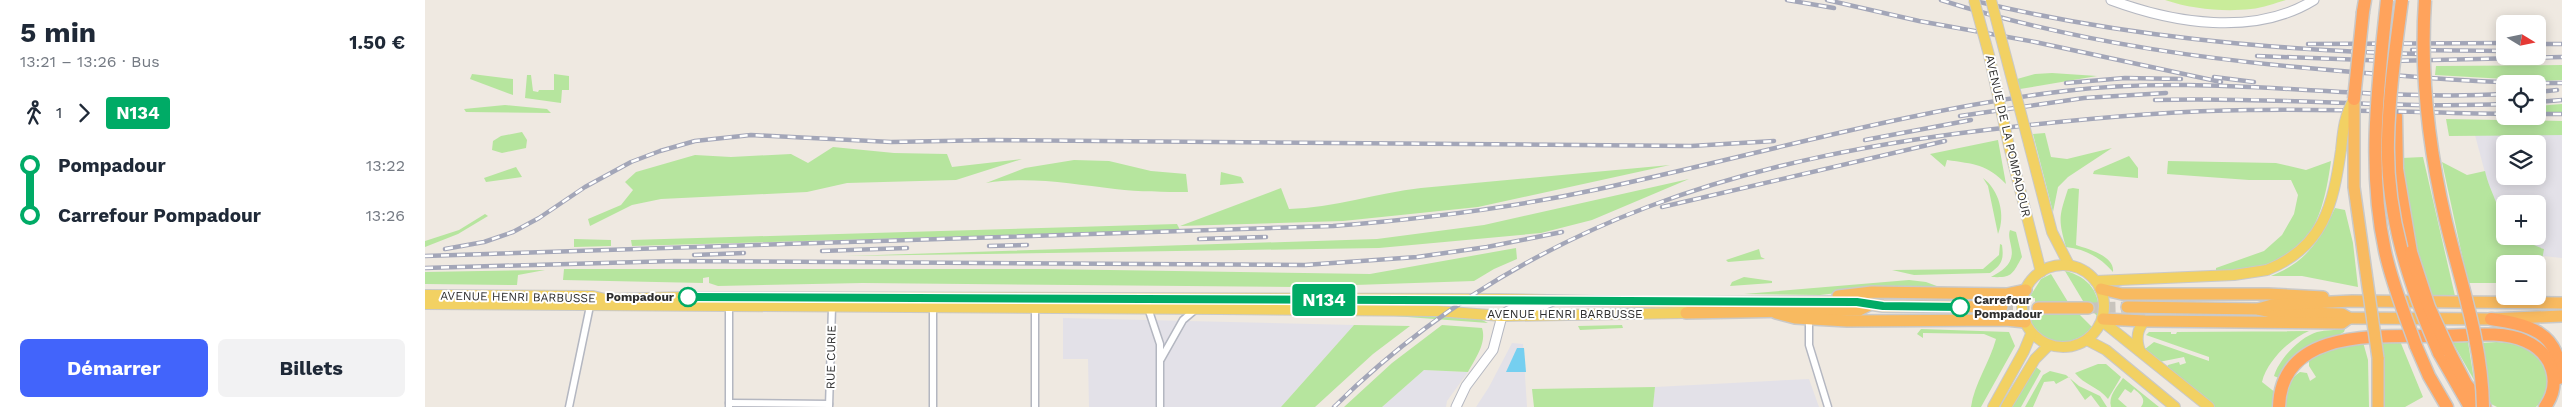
<!DOCTYPE html>
<html lang="fr">
<meta charset="utf-8">
<style>
:root{--surface:#fff;--page:#f2f2f3;--text:#1f2937;--muted:#747a83;--accent:#4264fb}
body{margin:0;font-family:"Work Sans",sans-serif;background:var(--page);color:var(--text);height:100vh;display:flex;flex-direction:column;font-size:19px;white-space:nowrap}
*{box-sizing:border-box;margin:0}
p{font-size:16px;color:var(--muted)}
.icon{flex:none;width:28px;height:28px;fill:none;stroke:currentColor;stroke-width:2;stroke-linecap:round;stroke-linejoin:round}
.map{position:relative;flex:1;overflow:hidden}
.panel{display:flex;flex-direction:column;background:var(--surface);width:425px}
.panel>*{flex:none}
.badge{padding:0 10px;border-radius:4px;font-size:18px;line-height:32px}
.needle{width:32px;rotate:100deg}
.tools{position:absolute;left:2071px;top:15px;display:grid;gap:10px}
.tools a{display:grid;place-items:center;width:50px;height:50px;border-radius:8px;background:var(--surface);box-shadow:0 2px 12px #0003;font-size:25px}
.map>.badge{position:absolute;translate:-50% -50%;box-shadow:0 0 0 2px #fff}
.legs{display:flex;align-items:center;gap:8px;height:55px;padding:0 20px;font-size:16px}
.legs p{margin-inline-start:auto}
.head{display:flex;align-items:center;justify-content:space-between;height:85px;padding:0 20px}
h1{font-size:28px;font-weight:700;line-height:38px}
.button{display:flex;gap:10px;margin-top:auto;padding:10px 20px}
.button a{flex:1;height:58px;border-radius:8px;background:var(--accent);color:#fff;font-size:20px;font-weight:700;line-height:58px;text-align:center}
.button a+a{background:var(--page);color:var(--text)}
ul{padding:0 20px;list-style:none}
li{display:flex;align-items:center;gap:18px;height:50px;font-size:19px}
li i{display:grid;place-items:center;width:8px;height:100%;margin:0 6px;background:currentColor}
li i::after{content:'';width:12px;height:12px;margin:-6px;border:4px solid;border-radius:50%;background:var(--surface)}
li p{margin-inline-start:auto}
li:first-child i{background:linear-gradient(#0000 50%,currentColor 0)}
li:last-child i{background:linear-gradient(currentColor 50%,#0000 0)}
main{display:flex;flex:1;min-height:0}
.map>svg:first-child{display:block}
.industrial{fill:#e3e1e8;fill-rule:evenodd}
.green{fill:#b6e59e}
.pitch{fill:#c9ec9a}
.water{fill:#75cff0}
.lines{fill:none;stroke-linecap:round;stroke-linejoin:round}
.trunk-tunnel{stroke:#c8c4bd;stroke-width:11;stroke-dasharray:11 5.5;stroke-linecap:butt}
.minor-casing{stroke:#b4b7c1;stroke-width:9}
.tertiary-casing{stroke:#b4b7c1;stroke-width:11}
.primary-casing{stroke:#c9c9c9;stroke-width:12}
.trunk-casing{stroke:#c9c9c9;stroke-width:14}
.motorway-casing{stroke:#c9c9c9;stroke-width:15}
.minor{stroke:#fff;stroke-width:6}
.tertiary{stroke:#fff;stroke-width:9}
.primary{stroke:#f2d163;stroke-width:10}
.trunk{stroke:#f8ba60;stroke-width:11}
.motorway{stroke:#ffa35c;stroke-width:12}
.rail-casing{stroke:#a3a6b8;stroke-width:4.5}
.rail{stroke:#fff;stroke-width:2.5;stroke-dasharray:8;stroke-linecap:butt}
.primary-bridge-casing{stroke:#c9c9c9;stroke-width:12;stroke-linecap:butt}
.trunk-bridge-casing{stroke:#c9c9c9;stroke-width:14;stroke-linecap:butt}
.motorway-bridge-casing{stroke:#c9c9c9;stroke-width:15;stroke-linecap:butt}
.primary-bridge{stroke:#f2d163;stroke-width:10}
.trunk-bridge{stroke:#f8ba60;stroke-width:11}
.motorway-bridge{stroke:#ffa35c;stroke-width:12}
.line-1-casing{stroke:#fff;stroke-width:11}
.line-1{stroke:#00ab66;stroke-width:8}
.stop-1-dot{fill:#fff;stroke:#00ab66;stroke-width:2.5}
.labels{text-anchor:middle;stroke-width:4;stroke-linejoin:round;paint-order:stroke}
.street-label{font-size:12px;fill:#2e2e2e;stroke:#fff}
.stop-label{font-size:12px;font-weight:bold;fill:#2e2e2e;stroke:#fff;text-anchor:end}
</style>
<main>
<section class="panel">
<div class="head"><div><h1>5 min</h1><p>13:21 – 13:26 · Bus</p></div><b>1.50 €</b></div>
<div class="legs"><svg class="icon" aria-label="walk" viewBox="0 0 24 24"><circle cx="13" cy="4" r="2"/><path d="M13 8l-2 6 4 7M11 14l-3 7M7 12l3-4h3l4 4"/></svg>1<svg class="icon" aria-label="forward" viewBox="0 0 24 24"><path d="M9 5l7 7-7 7"/></svg><b class="badge" style="background:#00ab66;color:#fff">N134</b></div>
<ul>
<li><i style="color:#00ab66"></i><b>Pompadour</b><p>13:22</p></li>
<li><i style="color:#00ab66"></i><b>Carrefour Pompadour</b><p>13:26</p></li>
</ul>
<div class="button"><a>Démarrer</a><a>Billets</a></div>
</section>
<div class="map">
<svg width="2137" height="407" viewBox="0 0 2137 407">
<rect width="100%" height="100%" fill="#efe9e1"/>
<g class="industrial">
<path d="M2137 134V258L2118 256V249L2106 245 2093 236H2112V204H2080V221L2064 188 2050 135ZM2080 144H2112V176H2080Z"/>
<path d="M638 318 929 325 856 407H664L663 359H638Z"/>
<path d="M1087 343 1098 344 1102 407H1051L1064 387Z"/>
<path d="M999 370 1043 372 1022 401 1021 407H957Z"/>
<path d="M1384 379 1394 407H1228L1230 387Z"/>
</g>
<g class="green">
<path d="M2137 65V80L2116 81 2010 75 2011 66Z"/>
<path d="M1627 73 1672 76 1595 89 1592 79 1610 74Z"/>
<path d="M47 74 88 79V95L45 79Z"/>
<path d="M129 74 144 76V90H137L136 103 100 98 102 75H106L108 91 113 92 114 90H129Z"/>
<path d="M2137 104V112H2113V106Z"/>
<path d="M80 105 122 109 126 113 41 112 39 109Z"/>
<path d="M2021 119 2137 121V135L2024 136Z"/>
<path d="M97 132 102 140 101 148 77 153 67 150 68 141 76 136Z"/>
<path d="M1620 133 1626 157 1642 159 1687 148 1643 177 1633 187 1628 212 1608 134Z"/>
<path d="M1573 140 1581 184C1562 164 1549 164 1522 160L1520 167 1505 154Z"/>
<path d="M408 147 469 153 522 154 527 167 597 159 531 180 422 183 382 192 236 199 207 205 165 226 163 219 196 205 208 190 200 182 211 172 270 155 306 157 366 154 383 163Z"/>
<path d="M1704 156 1713 168V178L1668 174 1669 171Z"/>
<path d="M1998 157 2030 296 2005 298C1991 252 1980 206 1977 158Z"/>
<path d="M649 160 684 161 726 171 761 174 763 192C739 192 715 192 690 189 647 184 605 176 561 183L600 168Z"/>
<path d="M1743 161 1851 163 1881 170 1906 161C1900 204 1890 252 1841 266 1825 270 1807 270 1791 272V268L1839 251 1857 235 1869 214 1873 195 1866 180H1824L1742 174Z"/>
<path d="M2017 162 2042 175 2060 171C2065 194 2080 214 2080 236 2096 236 2103 244 2119 249L2117 260 2120 284H2113L2112 264H2080V283H2043Z"/>
<path d="M1245 165 1053 207 918 221 755 226 856 188 864 209C908 208 952 193 996 188Z"/>
<path d="M91 167 97 177 61 182 59 178Z"/>
<path d="M796 172 816 177 819 183 795 185Z"/>
<path d="M1558 178C1574 190 1581 215 1573 234L1563 186Z"/>
<path d="M1264 179 1167 220 1116 233 954 248 421 256 952 239 1059 225Z"/>
<path d="M1648 188 1654 189 1651 245C1663 249 1690 256 1688 272 1675 257 1660 249 1641 247 1633 219 1634 217 1643 189Z"/>
<path d="M1910 208 1920 210 1928 243 1933 287 1877 276H1846C1881 262 1894 242 1910 208Z"/>
<path d="M60 214 63 216 33 234 0 247V241L34 230Z"/>
<path d="M752 224 755 230 207 246 206 240Z"/>
<path d="M1585 230 1591 232 1597 257C1587 275 1587 278 1566 277 1579 270 1590 263 1586 246 1585 240 1583 235 1585 230Z"/>
<path d="M149 239 186 240V246L149 247Z"/>
<path d="M1575 244 1577 245C1579 259 1577 265 1565 273L1489 275 1467 270 1558 269 1574 255Z"/>
<path d="M1091 248 1092 259 1069 269 1049 281 870 287 438 283 293 286 284 283V277L278 278V283L138 280 139 269H620L945 274Z"/>
<path d="M1334 249 1336 257 1340 259 1303 262 1301 260Z"/>
<path d="M120 270 93 275 92 285 0 284V272Z"/>
<path d="M1640 271C1663 276 1677 294 1673 317L1658 301Z"/>
<path d="M1626 274 1643 302H1615V314L1655 315 1667 327C1649 350 1613 345 1604 317H1610V298H1604L1616 279Z"/>
<path d="M1319 277 1347 281V283L1305 286 1307 282Z"/>
<path d="M1484 280 1501 282 1517 288 1448 289 1395 295 1319 294Z"/>
<path d="M1001 314 1057 320 1063 323 969 316Z"/>
<path d="M929 325 985 326 948 354 890 407H856Z"/>
<path d="M1017 325 1057 328C1062 343 1050 359 1043 372L999 370 957 407H919L967 363Z"/>
<path d="M1197 325 1198 328 1155 330 1153 326Z"/>
<path d="M1496 329 1584 332 1590 346 1556 407H1546C1549 384 1565 362 1571 339L1559 334 1498 333V338L1492 334Z"/>
<path d="M1920 329 1919 332 1866 362 1856 379 1849 376C1854 359 1875 337 1892 332 1901 330 1911 330 1920 329Z"/>
<path d="M1884 331C1865 339 1842 361 1837 382L1851 393 1849 407H1789L1742 367 1743 365 1754 362 1755 365 1761 363 1759 357 1734 362 1720 349 1729 342 1784 361V357L1721 335 1724 332H1746V334H1751L1752 332Z"/>
<path d="M1975 341 1998 397 1980 407H1959V377L1954 342Z"/>
<path d="M1938 342 1943 360 1944 407H1860C1862 394 1863 379 1875 372L1882 373 1885 381 1891 377 1884 366V361C1897 346 1920 344 1938 342Z"/>
<path d="M2043 342 2049 380 2028 343Z"/>
<path d="M2072 342C2079 343 2086 343 2092 344 2122 352 2135 385 2111 407H2072L2062 402 2056 343Z"/>
<path d="M1673 364H1681L1696 377 1683 399C1674 387 1659 385 1650 373Z"/>
<path d="M1611 367 1616 371 1596 407H1587Z"/>
<path d="M1625 371 1641 375 1654 386 1675 396 1682 407H1675L1666 395 1660 400 1644 377 1631 384 1629 381 1619 382 1608 407H1600L1618 375Z"/>
<path d="M1698 378 1734 407H1716C1722 399 1715 394 1709 389L1706 393 1700 389 1693 399 1702 407H1686C1683 396 1692 387 1698 378Z"/>
<path d="M1230 387 1228 407H1109L1107 389Z"/>
</g>
<path class="pitch" d="M1740 0H1861C1850 3 1838 8 1826 9 1799 12 1766 9 1740 0Z"/>
<path class="water" d="M1092 348H1099L1101 372H1081Z"/>
<g class="lines">
<g class="trunk-tunnel">
<path d="M1577 307 1613 308"/>
<path d="M1663 308 1702 307"/>
</g>
<g class="minor-casing">
<g id="minor">
<path d="M301 305 304 307V407"/>
<path d="M723 308 735 344V407"/>
<path d="M1384 319V345L1403 407"/>
<path d="M736 359 758 320 771 309"/>
<path d="M304 403 404 404"/>
<path d="M144 407 165 306"/>
<path d="M404 407 407 307"/>
<path d="M508 407V307"/>
<path d="M610 407V307"/>
</g>
</g>
<g class="tertiary-casing">
<g id="tertiary">
<path d="M1686 0C1748 23 1829 37 1889 0"/>
<path d="M1031 407 1041 386 1068 350 1077 316C1086 305 1096 311 1108 308 1115 307 1122 303 1128 301"/>
</g>
</g>
<g class="primary-casing">
<g id="primary">
<path d="M1604 144 1627 232 1644 265"/>
<path d="M1584 146 1616 272"/>
<circle cx="1638" cy="306" r="41"/>
<path d="M1671 281 1809 275 1842 270"/>
<path d="M0 295 168 296 180 299 261 297 1073 299 1265 303"/>
<path d="M0 304 795 309 1012 311 1077 316 1261 313"/>
<path d="M1677 321 1784 407"/>
<path d="M1662 340 1681 350 1750 407"/>
<path d="M1715 351C1711 340 1711 330 1720 321"/>
<path d="M1568 407 1599 351 1606 334"/>
<path d="M1581 407 1610 359 1623 346"/>
</g>
</g>
<g class="trunk-casing">
<g id="trunk">
<path d="M1676 289 1697 294H1843L1898 297"/>
<path d="M1413 296 1447 292 1582 294 1601 290"/>
<path d="M1265 303 1432 302 1458 306 1577 307"/>
<path d="M1702 307 1833 309 1847 312 1917 314 1924 318 2066 319 2137 316"/>
<path d="M1613 308H1663"/>
<path d="M1833 309 1847 305 1927 301 2137 303"/>
<path d="M1261 313 1434 310 1444 305"/>
<path d="M1351 313 1370 318 1422 321 1581 320 1600 322"/>
<path d="M1678 319 1720 321 1917 323 1924 318"/>
<path d="M1953 358V407"/>
</g>
</g>
<g class="motorway-casing">
<g id="motorway">
<path d="M1938 12 1940 0"/>
<path d="M1971 116 1972 169 1986 252"/>
<path d="M2066 319C2100 324 2137 331 2134 378"/>
<path d="M1991 346 2004 376 2022 407"/>
<path d="M2014 353 2045 407"/>
<path d="M2025 353 2041 384 2060 407"/>
<path d="M1854 407C1856 326 1958 337 2014 336 2040 336 2076 330 2100 341 2128 353 2137 383 2120 407"/>
</g>
</g>
<use href="#minor" class="minor"/>
<use href="#tertiary" class="tertiary"/>
<use href="#primary" class="primary"/>
<use href="#trunk" class="trunk"/>
<use href="#motorway" class="motorway"/>
<g class="rail-casing">
<g id="rail">
<path d="M1362 0 1409 8"/>
<path d="M1402 0 1494 21 1610 42 1796 82"/>
<path d="M1516 0C1654 44 1796 62 1940 73 2006 78 2071 84 2137 83"/>
<path d="M1546 0C1694 36 1844 50 1995 54"/>
<path d="M1883 44 2080 43"/>
<path d="M2112 44H2137"/>
<path d="M1987 50 2080 51"/>
<path d="M1832 56 1966 61 2137 57"/>
<path d="M1789 77 1829 82"/>
<path d="M1641 83 1700 78 1756 79"/>
<path d="M2112 92 2132 90"/>
<path d="M1730 100C1847 96 1963 109 2080 104"/>
<path d="M2112 102 2137 100"/>
<path d="M2112 114H2137"/>
<path d="M1535 116 1659 98 1741 93"/>
<path d="M1440 140 1546 120"/>
<path d="M1237 207 1520 141"/>
<path d="M774 239 841 237"/>
<path d="M564 246 602 245"/>
<path d="M20 249 59 242 88 232 114 218 160 187 206 162 235 151 270 141 326 135 466 142 569 140 1266 146 1349 141"/>
<path d="M397 251 482 248"/>
<path d="M269 255 319 253"/>
<path d="M0 256 908 226C997 219 1086 208 1174 189 1329 156 1482 110 1640 91 1786 73 1933 102 2080 94"/>
<path d="M0 268 249 261 880 265 992 257 1062 247 1137 232"/>
<path d="M909 407C1099 219 1329 155 1587 127 1666 118 1745 111 1824 110 1909 108 1995 113 2080 114"/>
</g>
</g>
<use href="#rail" class="rail"/>
<g class="primary-bridge-casing">
<g id="primary-bridge">
<path d="M1549 0 1564 55 1584 146"/>
<path d="M1566 0 1604 144"/>
<path d="M1842 270C1899 247 1908 205 1916 150 1918 131 1919 116 1929 99"/>
</g>
</g>
<g class="trunk-bridge-casing">
<path id="trunk-bridge" d="M1929 99V187L1953 358"/>
</g>
<g class="motorway-bridge-casing">
<g id="motorway-bridge">
<path d="M1962 0C1953 84 1942 168 1960 251 1967 284 1980 315 1991 346"/>
<path d="M1977 0C1971 46 1964 93 1963 140 1961 215 1984 285 2014 353"/>
<path d="M2000 0C1995 74 2004 150 2021 222 2036 284 2057 342 2058 407"/>
<path d="M1929 99 1938 12"/>
<path d="M1986 252 2004 307 2025 353"/>
</g>
</g>
<use href="#primary-bridge" class="primary-bridge"/>
<use href="#trunk-bridge" class="trunk-bridge"/>
<use href="#motorway-bridge" class="motorway-bridge"/>
</g>
<g class="lines">
<g class="line-1-casing">
<path id="line-1" d="M263 297 1432 302 1458 306 1535 307"/>
</g>
<use href="#line-1" class="line-1"/>
</g>
<g class="stop-1-dot">
<circle cx="263" cy="297" r="9"/>
<circle cx="1535" cy="307" r="9"/>
</g>
<g class="labels">
<g class="street-label">
<text transform="translate(1583 136) rotate(77)" y="4">AVENUE DE LA POMPADOUR</text>
<text transform="translate(93 297) rotate(1)" y="4">AVENUE HENRI BARBUSSE</text>
<text x="1140" y="318">AVENUE HENRI BARBUSSE</text>
<text transform="translate(406 357) rotate(-89)" y="4">RUE CURIE</text>
</g>
<g class="stop-label">
<text x="249" y="301">Pompadour</text>
<text x="1549" y="304" text-anchor="start">Carrefour<tspan x="1549" dy="14">Pompadour</tspan></text>
</g>
</g>
</svg>
<div class="tools">
<a><svg class="needle" viewBox="-14 -14 28 28"><path d="M0-13l5 13h-10z" fill="#e53935"/><path d="M0 13l5-13h-10z" fill="#747a83"/></svg></a>
<a><svg class="icon" aria-label="locate" viewBox="0 0 24 24"><circle cx="12" cy="12" r="6"/><path d="M12 2v4M12 18v4M2 12h4M18 12h4"/></svg></a>
<a><svg class="icon" aria-label="layers" viewBox="0 0 24 24"><path d="M12 4l9 5-9 5-9-5zM3 14l9 5 9-5"/></svg></a>
<a>+</a>
<a>−</a>
</div>
<b class="badge" style="left:899px;top:300px;background:#00ab66;color:#fff">N134</b>
</div>
</main>
